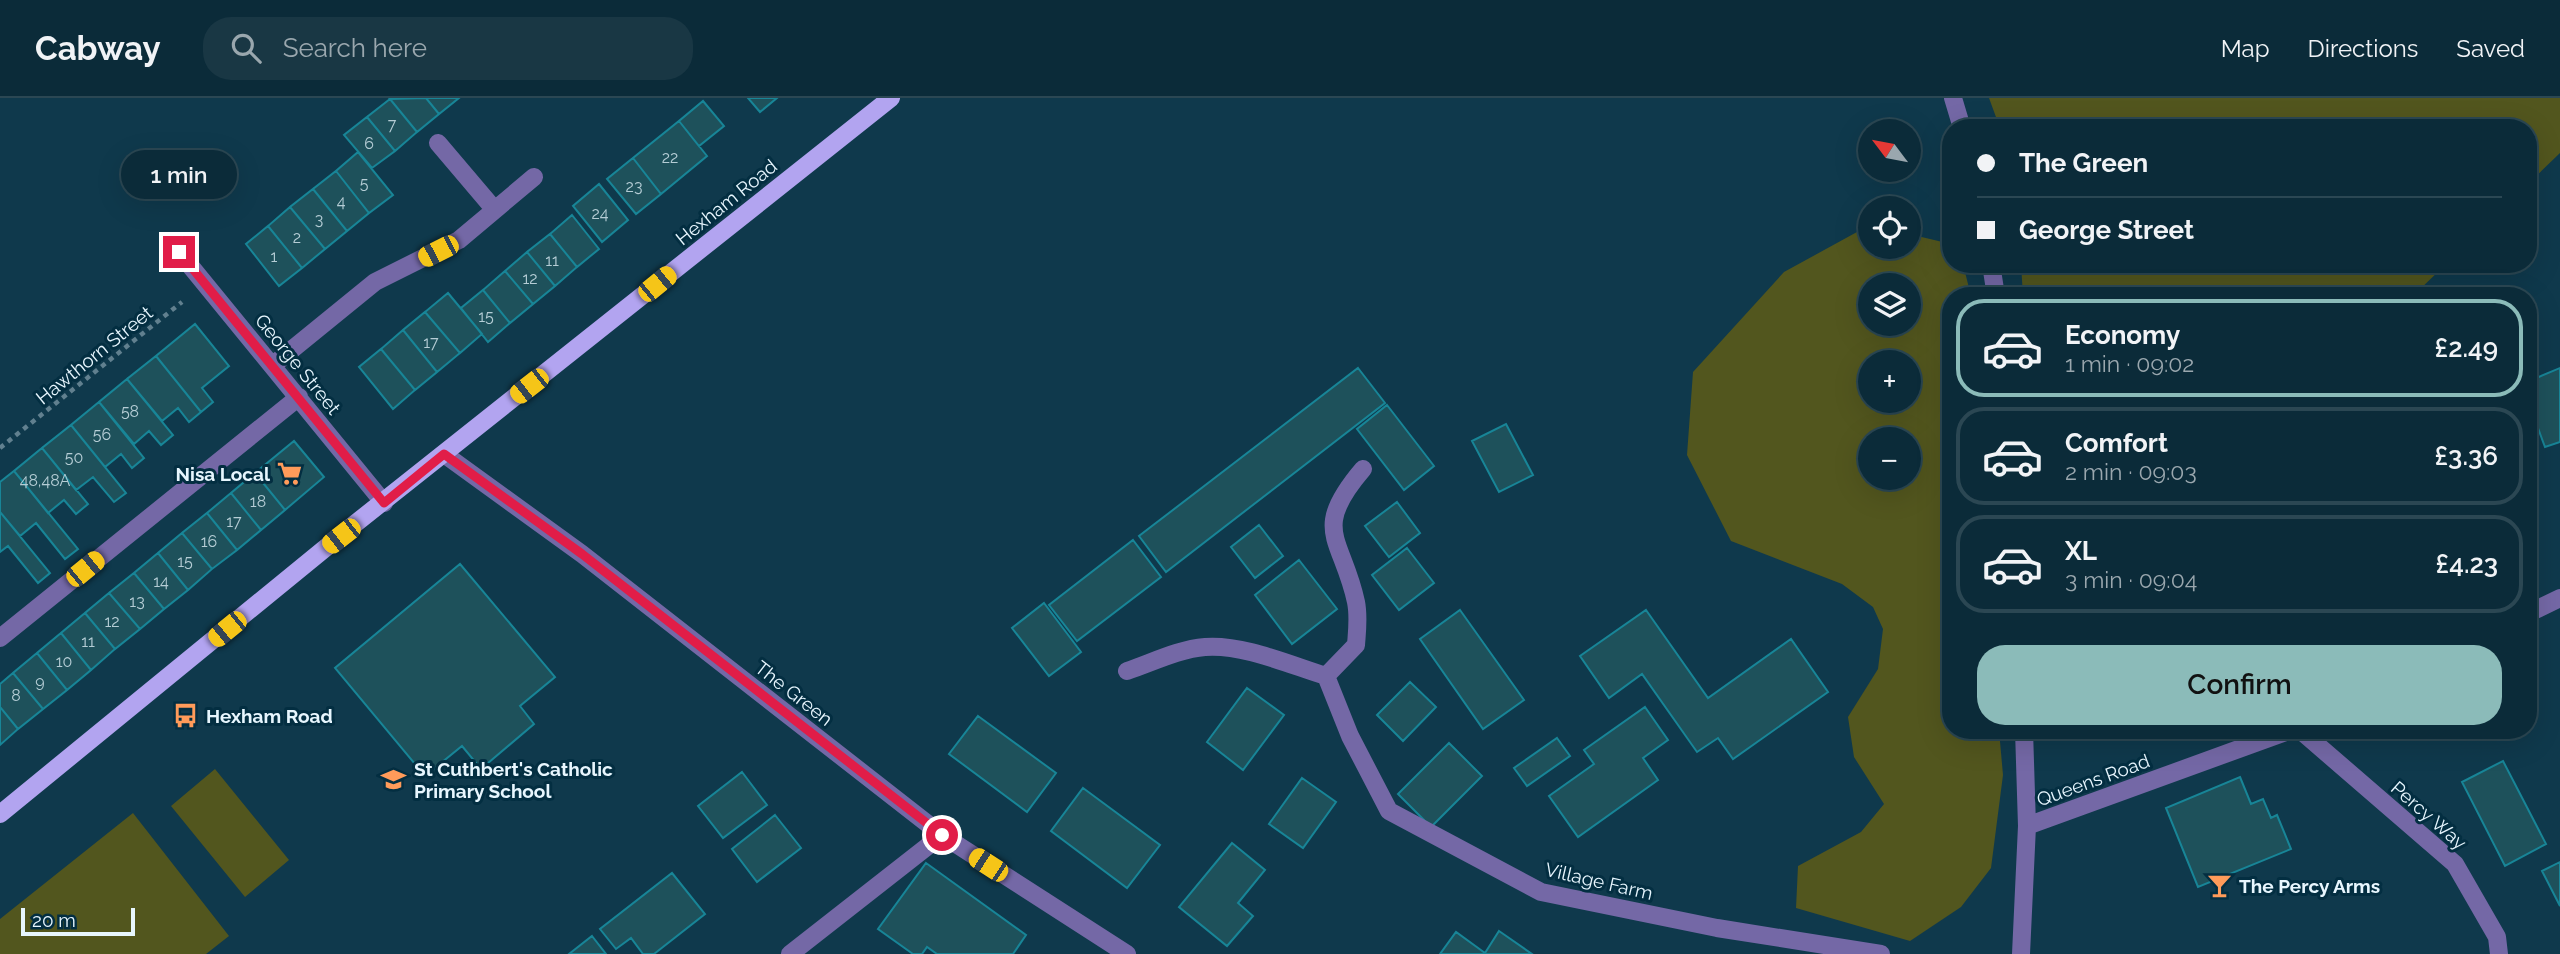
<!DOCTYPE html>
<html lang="en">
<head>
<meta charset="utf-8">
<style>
	:root { --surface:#0b2b39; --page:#193744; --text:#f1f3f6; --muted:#9aa7ae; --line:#2b4753; --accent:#8bbbb9 }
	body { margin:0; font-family:Raleway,sans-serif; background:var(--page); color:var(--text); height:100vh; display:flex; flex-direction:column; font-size:26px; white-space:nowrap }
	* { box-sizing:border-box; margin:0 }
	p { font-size:23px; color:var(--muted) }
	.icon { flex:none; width:38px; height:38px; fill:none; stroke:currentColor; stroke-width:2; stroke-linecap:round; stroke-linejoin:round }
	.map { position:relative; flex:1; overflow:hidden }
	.side { position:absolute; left:1942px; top:189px; width:595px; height:452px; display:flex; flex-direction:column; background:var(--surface); border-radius:28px; box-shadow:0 7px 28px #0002,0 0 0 2px var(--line) }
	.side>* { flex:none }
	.guide { position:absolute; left:1942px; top:21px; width:595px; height:154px; border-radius:28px; box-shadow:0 7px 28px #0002,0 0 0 2px var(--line); display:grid; align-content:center; height:154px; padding:0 35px; background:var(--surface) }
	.needle { width:46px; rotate:302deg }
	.fabs { position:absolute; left:1858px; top:21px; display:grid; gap:14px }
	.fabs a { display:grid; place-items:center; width:63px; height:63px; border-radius:50%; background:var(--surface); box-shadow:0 7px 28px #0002,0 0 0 2px var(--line); font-size:35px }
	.scale { position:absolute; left:21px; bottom:18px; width:114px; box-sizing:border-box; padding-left:7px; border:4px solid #e7f6fe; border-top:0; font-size:19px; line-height:24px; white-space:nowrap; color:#e7f6fe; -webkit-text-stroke:5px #032e41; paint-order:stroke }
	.end { position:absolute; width:32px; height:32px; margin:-16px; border:9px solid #e11d48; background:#fff; box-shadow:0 0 0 4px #fff }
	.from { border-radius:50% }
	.bubble { position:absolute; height:49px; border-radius:24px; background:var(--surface); box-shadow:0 7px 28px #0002,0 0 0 2px var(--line); font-size:23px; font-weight:600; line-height:49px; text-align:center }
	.car { position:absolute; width:21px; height:42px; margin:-21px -10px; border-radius:9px; box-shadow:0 0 5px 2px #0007; background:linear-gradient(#f5c518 24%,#345 0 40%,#f5c518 0 76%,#345 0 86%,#f5c518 0) }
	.guide b { display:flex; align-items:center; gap:24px; height:66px; font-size:26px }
	.guide b+b { border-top:2px solid var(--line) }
	.guide i { width:18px; height:18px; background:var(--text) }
	ul { padding:12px 0 0; list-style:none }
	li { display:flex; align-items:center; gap:21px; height:98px; margin:0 14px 10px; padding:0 21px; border:4px solid var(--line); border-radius:28px }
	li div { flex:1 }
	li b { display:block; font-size:26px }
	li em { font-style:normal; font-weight:600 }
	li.current { border-color:var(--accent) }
	li>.icon { width:63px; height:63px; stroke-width:1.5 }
	.cta { display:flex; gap:14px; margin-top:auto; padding:14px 35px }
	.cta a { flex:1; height:80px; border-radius:28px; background:var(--accent); color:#111; font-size:28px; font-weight:600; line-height:80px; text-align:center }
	header { display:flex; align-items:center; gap:42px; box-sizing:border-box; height:98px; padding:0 35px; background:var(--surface); border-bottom:2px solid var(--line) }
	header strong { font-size:33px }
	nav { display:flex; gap:38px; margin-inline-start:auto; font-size:24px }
	.search { width:490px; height:63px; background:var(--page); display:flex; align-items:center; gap:18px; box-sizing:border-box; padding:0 24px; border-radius:28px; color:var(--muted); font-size:26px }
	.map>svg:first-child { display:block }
	.green { fill:#52561e; fill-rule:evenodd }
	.building { fill:#1e515b; stroke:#188597; stroke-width:2 }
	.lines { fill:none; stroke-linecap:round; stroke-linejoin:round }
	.path { stroke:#61808f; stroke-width:4.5; stroke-dasharray:5 5; stroke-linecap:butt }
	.minor { stroke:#7468a6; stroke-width:18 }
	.major { stroke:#b2a4f0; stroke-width:18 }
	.route { stroke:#e11d48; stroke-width:9 }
	.labels { text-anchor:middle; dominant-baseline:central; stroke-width:6; stroke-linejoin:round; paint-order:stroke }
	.number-label { font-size:16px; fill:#b5cdd5 }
	.street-label { font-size:19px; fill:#e7f6fe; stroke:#032e41 }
	.poi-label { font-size:19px; font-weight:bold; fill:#e7f6fe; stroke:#032e41; text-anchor:start }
</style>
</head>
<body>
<header>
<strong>Cabway</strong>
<div class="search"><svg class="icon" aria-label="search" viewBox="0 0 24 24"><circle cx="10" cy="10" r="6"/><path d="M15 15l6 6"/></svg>Search here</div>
<nav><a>Map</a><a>Directions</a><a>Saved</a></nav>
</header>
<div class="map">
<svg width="2560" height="856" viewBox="0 0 2560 856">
	<rect width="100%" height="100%" fill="#0f394c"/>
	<path class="green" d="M1989,0h571v55l-31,30v-55h-529z
		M1857,134h14v15h38v-13l42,10v20h12l8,32h-20v434h48l4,45 -12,93 -30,39 -51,34 -114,-33 2,-42 63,-34 23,-28 -30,-47 -6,-40 30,-48 5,-40 -10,-22 -31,-23 -111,-43 -44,-86 6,-83 91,-100zM1871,187h38v39h-38zM1871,264h38v39h-38zM1871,341h38v39h-38z
		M2021,166h425l-33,32h-390z
		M215,671l74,91 -44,37 -74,-91z
		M133,715l96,123 -23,18h-206v-35z"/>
	<path class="building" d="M426,0h33l-20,16z
		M426,0l13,16 -22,18 -27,-33z
		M748,0h29l-17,14z
		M390,1l27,33 -22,19 -28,-34z
		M703,3l21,25 -25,20 -20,-25z
		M367,19l28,34 -23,17 -28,-33z
		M679,23l28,35 -46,38 -28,-36z
		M358,54l35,43 -24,18 -33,-42z
		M633,60l28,36 -25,20 -29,-35z
		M336,73l33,42 -22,18 -34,-42z
		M599,86l29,36 -26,22 -29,-36z
		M313,91l34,42 -22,18 -35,-42z
		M290,109l35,42 -23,19 -34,-42z
		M572,117l27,34 -22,18 -27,-33z
		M268,128l34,42 -23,18 -33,-42z
		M550,136l27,33 -22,19 -28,-34z
		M527,154l28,34 -22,18 -28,-33z
		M505,173l28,33 -23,19 -27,-33z
		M483,192l27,33 -22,19 -27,-34z
		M448,195l34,41 -22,19 -35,-41z
		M425,214l35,41 -23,19 -34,-42z
		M195,226l34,42 -27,22 11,14 -12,10 -45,-56z
		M403,232l34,42 -22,18 -34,-41z
		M381,251l34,41 -22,19 -34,-42z
		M156,258l45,56 -12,10 -11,-14 -16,13 -35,-42z
		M1358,270l27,35 -219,169 -27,-36z
		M2560,270v74l-15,5 -16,-43v-23z
		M127,281l46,56 -12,10 -12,-14 -15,13 -35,-42z
		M99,304l45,56 -12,10 -11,-14 -16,13 -34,-42z
		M1387,307l47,61 -30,24 -47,-61z
		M1506,326l27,51 -34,17 -27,-51z
		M71,327l55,68 -12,9 -21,-25 -17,13 -34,-42z
		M294,343l30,36 -39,33 -30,-37z
		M42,350l46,56 -12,10 -12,-14 -16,13 -34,-42z
		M14,373l64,78 -13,10 -29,-36 -16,13 -20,-24v-30z
		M255,375l30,37 -24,20 -30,-37z
		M231,395l30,37 -24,20 -30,-37z
		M1397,404l23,31 -31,24 -24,-31z
		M0,414l50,61 -12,10 -30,-37 -8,6z
		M207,415l30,37 -25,19 -30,-36z
		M1259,427l24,31 -28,22 -24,-31z
		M182,435l30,36 -24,21 -30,-37z
		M1133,442l28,37 -84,64 -28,-36z
		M1407,450l27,35 -35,27 -27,-35z
		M158,455l30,37 -24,19 -30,-36z
		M1299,462l38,49 -45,35 -37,-49z
		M460,466l95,113 -35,29 14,18 -53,45 -19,-23 -37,30 -90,-108z
		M134,475l30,36 -24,20 -31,-36z
		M109,495l31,36 -25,20 -30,-36z
		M1044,505l37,49 -32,24 -37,-48z
		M1460,512l64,90 -41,29 -63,-90z
		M1646,512l62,88 83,-59 37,53 -95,67 -15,-21 -21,14 -55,-78 -33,24 -29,-42z
		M85,515l30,36 -24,21 -30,-37z
		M61,535l30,37 -24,20 -30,-37z
		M37,555l30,37 -24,19 -30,-36z
		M13,575l30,36 -25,20 -18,-22v-23z
		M1410,584l26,25 -33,34 -26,-26z
		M1247,590l37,27 -41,55 -36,-28z
		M0,609l18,22 -18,16z
		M1645,609l23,33 -25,18 15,22 -80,57 -29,-41 45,-32 -10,-14z
		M978,618l78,57 -29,39 -78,-58z
		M1557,640l13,18 -43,30 -13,-18z
		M1449,645l33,33 -51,51 -33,-33z
		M2503,663l43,83 -41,22 -43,-84z
		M742,674l25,33 -44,33 -25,-32z
		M2240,679l11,27 12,-5 8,19 6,-3 14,34 -93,38 -32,-79z
		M1302,680l34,24 -33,46 -34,-24z
		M1083,690l77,57 -33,43 -76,-57z
		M775,717l26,33 -44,34 -25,-33z
		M1232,745l33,27 -27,33 15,13 -26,30 -48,-39z
		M2560,764v44l-18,-35z
		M926,765l100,72 -13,19h-76l-10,-7 -5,7h-9l-35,-25z
		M672,775l33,41 -51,40h-11l-12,-16 -15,11 -16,-20z
		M1499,833l33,23h-92l16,-22 29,21z
		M592,838l14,18h-37z"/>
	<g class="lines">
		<path class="path" d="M0,350l182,-146"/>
		<path class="minor" d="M1953,0l9,30
			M438,45l56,66
			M179,154l205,251
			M1991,166l5,32
			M273,267l102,-83 84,-42 75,-63
			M444,356l138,100 360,281 185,119
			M2529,515l31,-15
			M0,540l299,-241
			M1127,573c24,-8 52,-22 78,-24 38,-3 85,18 121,29l30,-31c1,-14 3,-28 0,-43 -14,-65 -46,-71 7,-133
			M1326,578l24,60 39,75 152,81 176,36 164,26
			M2300,632l155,134 42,73 2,17
			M2027,728l264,-96
			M790,856l152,-119
			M2021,856l6,-128 -3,-96"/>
		<path class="major" d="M0,716l356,-291 535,-425"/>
	</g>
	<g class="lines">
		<path class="route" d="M179,154l205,251 60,-49 138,100 360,281"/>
	</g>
	<defs>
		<symbol id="supermarket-bare" viewBox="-9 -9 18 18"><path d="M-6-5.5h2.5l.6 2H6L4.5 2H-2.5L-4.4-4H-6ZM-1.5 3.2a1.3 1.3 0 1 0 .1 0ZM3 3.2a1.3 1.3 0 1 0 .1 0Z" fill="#ff9b5a" stroke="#032e41" stroke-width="2.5" paint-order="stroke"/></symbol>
		<symbol id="bus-bare" viewBox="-9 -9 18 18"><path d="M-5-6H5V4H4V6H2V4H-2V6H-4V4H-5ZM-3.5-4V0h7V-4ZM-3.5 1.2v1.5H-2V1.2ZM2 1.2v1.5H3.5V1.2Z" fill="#ff9b5a" stroke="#032e41" stroke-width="2.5" paint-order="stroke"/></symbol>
		<symbol id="school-bare" viewBox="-9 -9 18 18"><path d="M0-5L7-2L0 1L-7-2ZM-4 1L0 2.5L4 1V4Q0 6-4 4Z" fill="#ff9b5a" stroke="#032e41" stroke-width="2.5" paint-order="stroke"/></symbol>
		<symbol id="bar-bare" viewBox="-9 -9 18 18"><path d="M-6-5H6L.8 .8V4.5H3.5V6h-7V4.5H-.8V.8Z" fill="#ff9b5a" stroke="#032e41" stroke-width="2.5" paint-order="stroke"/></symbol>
	</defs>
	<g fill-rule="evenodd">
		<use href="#supermarket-bare" x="272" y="358" width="35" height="35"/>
		<use href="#bus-bare" x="168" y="600" width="35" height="35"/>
		<use href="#school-bare" x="376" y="664" width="35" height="35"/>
		<use href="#bar-bare" x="2202" y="770" width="35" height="35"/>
	</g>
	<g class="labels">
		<g class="number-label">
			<text x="392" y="26">7</text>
			<text x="369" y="45">6</text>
			<text x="670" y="59">22</text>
			<text x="364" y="85">5</text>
			<text x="634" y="88">23</text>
			<text x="341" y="103">4</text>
			<text x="600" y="115">24</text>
			<text x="319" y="121">3</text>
			<text x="297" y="139">2</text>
			<text x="274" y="158">1</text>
			<text x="552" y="162">11</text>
			<text x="530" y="180">12</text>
			<text x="486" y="218">15</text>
			<text x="431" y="244">17</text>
			<text x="130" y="313">58</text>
			<text x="102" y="336">56</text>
			<text x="74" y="359">50</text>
			<text x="45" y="382">48,48A</text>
			<text x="258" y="403">18</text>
			<text x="234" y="423">17</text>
			<text x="209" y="443">16</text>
			<text x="185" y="463">15</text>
			<text x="161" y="483">14</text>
			<text x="137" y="503">13</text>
			<text x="112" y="523">12</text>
			<text x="88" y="543">11</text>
			<text x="64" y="563">10</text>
			<text x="40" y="583">9</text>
			<text x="16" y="597">8</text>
		</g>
		<g class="street-label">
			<text transform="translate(726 104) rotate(-39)">Hexham Road</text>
			<text transform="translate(94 257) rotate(-39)">Hawthorn Street</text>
			<text transform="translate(298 266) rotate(51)">George Street</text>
			<text transform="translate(794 595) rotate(38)">The Green</text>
			<text transform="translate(2093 682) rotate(-20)">Queens Road</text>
			<text transform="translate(2429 717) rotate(41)">Percy Way</text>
			<text transform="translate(1599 783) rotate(13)">Village Farm</text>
		</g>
		<g class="poi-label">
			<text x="270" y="376" text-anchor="end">Nisa Local</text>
			<text x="206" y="618">Hexham Road</text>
			<text x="414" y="671">St Cuthbert's Catholic<tspan x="414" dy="22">Primary School</tspan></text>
			<text x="2239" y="788">The Percy Arms</text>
		</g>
	</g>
</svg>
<div class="fabs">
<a><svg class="needle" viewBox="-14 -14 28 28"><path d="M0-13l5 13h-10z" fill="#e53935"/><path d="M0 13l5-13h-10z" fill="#9aa7ae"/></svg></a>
<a><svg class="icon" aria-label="locate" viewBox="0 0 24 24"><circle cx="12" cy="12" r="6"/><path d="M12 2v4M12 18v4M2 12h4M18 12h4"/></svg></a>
<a><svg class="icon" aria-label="layers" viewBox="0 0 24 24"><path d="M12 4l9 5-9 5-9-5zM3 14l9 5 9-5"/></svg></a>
<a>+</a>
<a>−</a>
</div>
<div class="scale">20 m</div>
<i class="end from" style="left:942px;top:737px"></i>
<i class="end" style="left:179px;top:154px"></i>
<div class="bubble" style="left:121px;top:52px;width:116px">1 min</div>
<i class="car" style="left:438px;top:153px;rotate:243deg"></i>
<i class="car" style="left:657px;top:186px;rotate:51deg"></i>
<i class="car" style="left:529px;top:288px;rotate:232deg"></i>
<i class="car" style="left:341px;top:438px;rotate:232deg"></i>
<i class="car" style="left:85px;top:471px;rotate:51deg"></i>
<i class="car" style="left:227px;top:531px;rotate:231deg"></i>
<i class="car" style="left:988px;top:767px;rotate:303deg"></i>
<div class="guide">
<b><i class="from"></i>The Green</b>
<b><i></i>George Street</b>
</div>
<section class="side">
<ul>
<li class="current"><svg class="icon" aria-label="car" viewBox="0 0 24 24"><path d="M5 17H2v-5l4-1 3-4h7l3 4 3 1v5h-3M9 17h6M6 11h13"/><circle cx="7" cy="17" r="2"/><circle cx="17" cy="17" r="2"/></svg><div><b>Economy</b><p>1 min · 09:02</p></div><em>£2.49</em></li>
<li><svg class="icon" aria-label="car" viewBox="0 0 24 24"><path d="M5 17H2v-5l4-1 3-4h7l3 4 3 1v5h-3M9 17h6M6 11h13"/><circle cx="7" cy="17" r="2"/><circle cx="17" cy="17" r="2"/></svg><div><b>Comfort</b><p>2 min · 09:03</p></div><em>£3.36</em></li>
<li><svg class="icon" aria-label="car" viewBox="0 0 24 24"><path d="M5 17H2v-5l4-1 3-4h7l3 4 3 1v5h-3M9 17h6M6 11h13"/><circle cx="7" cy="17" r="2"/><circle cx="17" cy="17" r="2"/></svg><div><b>XL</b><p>3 min · 09:04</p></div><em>£4.23</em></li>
</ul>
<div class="cta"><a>Confirm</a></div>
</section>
</div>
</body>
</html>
